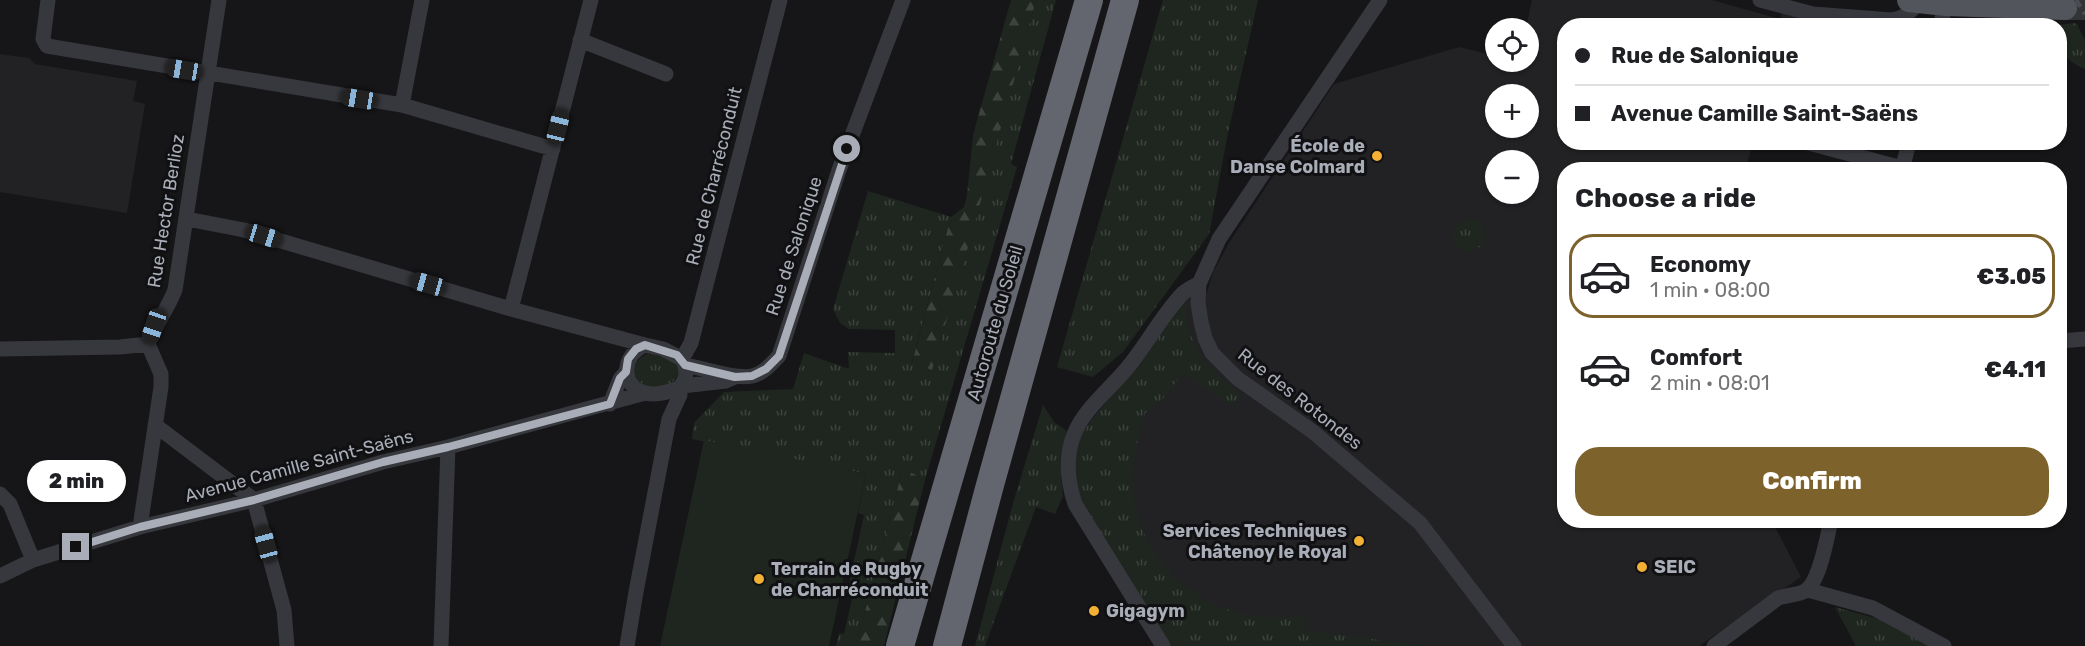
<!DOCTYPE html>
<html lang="en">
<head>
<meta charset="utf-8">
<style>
	:root { --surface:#fff; --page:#f6f6f6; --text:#202124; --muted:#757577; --line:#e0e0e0; --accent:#7e622b }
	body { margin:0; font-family:Rubik,sans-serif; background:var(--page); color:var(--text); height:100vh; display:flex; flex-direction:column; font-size:22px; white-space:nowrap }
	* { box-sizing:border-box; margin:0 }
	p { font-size:20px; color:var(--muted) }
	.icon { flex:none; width:33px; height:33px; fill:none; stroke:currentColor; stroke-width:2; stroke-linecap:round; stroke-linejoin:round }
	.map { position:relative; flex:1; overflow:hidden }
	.sheet { position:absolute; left:1557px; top:162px; width:510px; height:366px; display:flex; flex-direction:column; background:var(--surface); border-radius:24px; box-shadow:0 2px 4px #0004 }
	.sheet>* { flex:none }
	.banner { position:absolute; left:1557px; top:18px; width:510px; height:132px; border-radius:24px; box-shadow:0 2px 4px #0004; display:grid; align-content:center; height:132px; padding:0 18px; background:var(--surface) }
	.buttons { position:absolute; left:1485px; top:18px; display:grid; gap:12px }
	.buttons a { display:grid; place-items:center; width:54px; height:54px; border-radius:50%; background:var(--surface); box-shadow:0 2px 4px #0004; font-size:30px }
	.end { position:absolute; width:27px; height:27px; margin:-14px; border:8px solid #a8adb8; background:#111; box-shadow:0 0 0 3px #111 }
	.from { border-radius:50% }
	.bubble { position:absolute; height:42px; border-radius:21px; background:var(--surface); box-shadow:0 2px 4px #0004; font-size:20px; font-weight:800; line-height:42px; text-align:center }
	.car { position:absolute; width:18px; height:36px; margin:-18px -9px; border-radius:8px; box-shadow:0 0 4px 2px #0007; background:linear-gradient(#222 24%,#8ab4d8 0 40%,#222 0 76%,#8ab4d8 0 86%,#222 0) }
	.banner b { display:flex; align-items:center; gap:21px; height:57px; font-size:22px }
	.banner b+b { border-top:2px solid var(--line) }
	.banner i { width:15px; height:15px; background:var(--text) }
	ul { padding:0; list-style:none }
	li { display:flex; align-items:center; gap:18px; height:84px; margin:0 12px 9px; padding:0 6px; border:3px solid transparent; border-radius:24px }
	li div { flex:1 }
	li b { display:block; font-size:22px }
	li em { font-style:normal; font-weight:800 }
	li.active { border-color:var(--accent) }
	li>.icon { width:54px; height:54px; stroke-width:1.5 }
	h2 { padding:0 18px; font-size:27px; line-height:72px }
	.cta { display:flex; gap:12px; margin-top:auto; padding:12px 18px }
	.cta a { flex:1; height:69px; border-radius:24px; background:var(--accent); color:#fff; font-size:24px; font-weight:800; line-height:69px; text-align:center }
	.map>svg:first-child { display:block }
	.built { fill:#222225; fill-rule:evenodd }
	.grass { fill:url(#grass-tufts) }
	.forest { fill:url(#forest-firs) }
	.garden { fill:#1e261f }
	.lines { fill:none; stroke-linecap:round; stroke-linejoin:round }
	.primary-tunnel { stroke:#333438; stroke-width:24; stroke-dasharray:24 12; stroke-linecap:butt }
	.minor { stroke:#37383d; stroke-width:15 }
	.primary { stroke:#53555c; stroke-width:24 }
	.motorway { stroke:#63666e; stroke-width:28 }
	.rail { stroke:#4a4c52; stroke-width:4.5; stroke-dasharray:8 6; stroke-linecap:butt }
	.route { stroke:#a8adb8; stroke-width:8 }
	.poi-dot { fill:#f2b134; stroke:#111113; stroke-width:2 }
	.labels { text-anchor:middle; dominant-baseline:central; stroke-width:6; stroke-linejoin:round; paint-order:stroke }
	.poi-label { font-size:18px; font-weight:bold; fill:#a8adb8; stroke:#111113; text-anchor:start }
	.street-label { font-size:18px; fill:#a8adb8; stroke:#111113 }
</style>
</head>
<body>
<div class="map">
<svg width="2085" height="646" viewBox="0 0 2085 646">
	<defs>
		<pattern id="grass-tufts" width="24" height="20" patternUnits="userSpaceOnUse" patternTransform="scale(1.5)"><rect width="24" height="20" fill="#1e261f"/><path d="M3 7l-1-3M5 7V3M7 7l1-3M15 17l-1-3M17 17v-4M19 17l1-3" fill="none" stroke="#3c433d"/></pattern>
		<pattern id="forest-firs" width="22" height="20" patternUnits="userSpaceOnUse" patternTransform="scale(1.5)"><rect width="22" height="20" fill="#1e261f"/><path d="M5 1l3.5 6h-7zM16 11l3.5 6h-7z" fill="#3c433d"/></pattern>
	</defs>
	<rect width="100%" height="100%" fill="#161618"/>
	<path class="built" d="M1532,0h180l68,19 4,-11 53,15 -1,3h-272v116l189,1 -7,24 6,2 -188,1v350l208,1 29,56 -102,69h-529l-42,-71 -19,-27 -19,-127 52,-61 42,-61 23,-7 6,-20 16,-29 105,-159 125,-37 36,9 1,6h32v-34h-2zM1496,94h32v34h-32zM1496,160h32v34h-32z
		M0,54l29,4 6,6 102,17 -4,20 12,3 -18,109 -127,-21z"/>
	<path class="grass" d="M1036,0h20l-45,164 6,3 -92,313 -22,-12 -47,178h-20l3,-13 5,1 11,-49 -6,-1 15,-69 -6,-2 8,-39 -174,-35 2,-16 30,-31 69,-3 11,-36 45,16 -1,-17 47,1v-23l-46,-1 -9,-6 -7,-14 35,-118 83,26 -39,145 20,8z
		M1163,0h95l-30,133 -19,101 -86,118 -30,25 -36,-10z
		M2076,23l9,17v29c-23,-10 -25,-18 -25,-43l-2,-1z
		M1453 235a16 16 0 1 1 32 0a16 16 0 1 1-32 0Z
		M1184,299c3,8 1,16 3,24 8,33 27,51 53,71l-7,12 -50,-33 -24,30 -14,10c-7,26 -14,49 -12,76 6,85 91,142 171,126l1,15 119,16h-254l-42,-71 -50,-78 -5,-29 7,-33 62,-75z
		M648,353l29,8 3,7c-5,25 -34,27 -47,6 2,-11 6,-16 15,-21z
		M1043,405l11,17 13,9 -6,46 2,19 -8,18 -19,-7 -51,139h-10l38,-143z
		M1835,607l51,14 46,25h-76z"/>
	<path class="forest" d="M1011,0h25l-66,240 -38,130 -20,-7 39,-146 13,-10 3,-12 6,-60z
		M903,468l22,12 -41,166h-28z"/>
	<path class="garden" d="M704,440l162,34 -37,172h-169z"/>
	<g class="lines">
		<path class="primary-tunnel" d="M2065,8h20"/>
		<path class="minor" d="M48,0l-5,39 4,7 355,59 151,44
			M1380,0l-161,239 -20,45 -1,19 3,19 4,16 7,15 25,25 75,53 108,92 94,123
			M1760,0l53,14 79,6c13,-2 19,-9 28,-18
			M1940,26l6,-22
			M580,40l86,34
			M402,105l20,-105
			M1805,142l97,26
			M1902,170l7,-28
			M187,219l57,11 267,79 134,36
			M511,309l80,-309
			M2060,341l25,-2
			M645,345l18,4 19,10c6,11 5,20 -3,29 -10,4 -22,8 -33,5 -26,-6 -25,-38 -1,-48z
			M0,349l120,-2 28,-3
			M682,359l9,-16 89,-343
			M685,365c18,3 51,15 67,11 11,-2 19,-12 27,-20l60,-186 64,-170
			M682,386l44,-5 9,-4
			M610,404l10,-25 6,-7
			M155,425l99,75 30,110 3,36
			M0,494l10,10 23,56
			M140,527l21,-140v-13l-13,-30c7,-19 19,-34 27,-54l44,-290
			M0,576l33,-16 107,-33 114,-27 129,-38 65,-15 197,-54
			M1808,590l65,18 71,38
			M441,646l7,-199
			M627,646l9,-54 33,-173 11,-24 -1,-7
			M1163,646l-88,-142c-8,-24 -10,-49 0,-72 11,-25 36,-44 53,-65 19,-23 34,-52 55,-74 5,-4 10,-7 16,-9
			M1714,646l64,-48c8,-3 21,-3 27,-7 15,-9 22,-54 26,-71"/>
		<path class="primary" d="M1909,0l37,4 119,4"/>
		<path class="motorway" d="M900,646l189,-646
			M947,646l43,-161 135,-485"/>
		<path class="rail" d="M2076,0l9,14"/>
	</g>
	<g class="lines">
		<path class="route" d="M76,547l64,-20 114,-27 129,-38 65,-15 162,-43 10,-26 6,-6 2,-13 8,-10 9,-4 32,10 8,10 50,12 17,-1 14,-7 13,-13 68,-207"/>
	</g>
	<g class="poi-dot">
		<circle cx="1377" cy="156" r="6"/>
		<circle cx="1359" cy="541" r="6"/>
		<circle cx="1642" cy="567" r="6"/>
		<circle cx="759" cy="579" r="6"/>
		<circle cx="1094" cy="611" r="6"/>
	</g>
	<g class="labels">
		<g class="poi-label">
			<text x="1365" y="146" text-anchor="end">École de<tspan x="1365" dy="21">Danse Colmard</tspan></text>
			<text x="1347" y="531" text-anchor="end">Services Techniques<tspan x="1347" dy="21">Châtenoy le Royal</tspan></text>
			<text x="1654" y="567">SEIC</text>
			<text x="771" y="569">Terrain de Rugby<tspan x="771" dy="21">de Charréconduit</tspan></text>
			<text x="1106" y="611">Gigagym</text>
		</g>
		<g class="street-label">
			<text transform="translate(714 176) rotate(-76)">Rue de Charréconduit</text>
			<text transform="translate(166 211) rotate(-81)">Rue Hector Berlioz</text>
			<text transform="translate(794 246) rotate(-72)">Rue de Salonique</text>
			<text transform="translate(995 323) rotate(-74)">Autoroute du Soleil</text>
			<text transform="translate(1300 399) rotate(38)">Rue des Rotondes</text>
			<text transform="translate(299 466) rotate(-15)">Avenue Camille Saint-Saëns</text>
		</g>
	</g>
</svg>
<div class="buttons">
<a><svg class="icon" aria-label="locate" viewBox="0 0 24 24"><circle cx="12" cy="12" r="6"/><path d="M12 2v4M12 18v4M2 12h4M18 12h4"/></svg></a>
<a>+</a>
<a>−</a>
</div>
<i class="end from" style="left:847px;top:149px"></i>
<i class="end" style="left:76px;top:547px"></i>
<div class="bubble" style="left:27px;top:460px;width:99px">2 min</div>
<i class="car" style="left:184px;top:70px;rotate:280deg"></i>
<i class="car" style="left:359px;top:99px;rotate:279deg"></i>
<i class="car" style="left:558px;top:127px;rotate:14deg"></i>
<i class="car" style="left:264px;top:236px;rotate:107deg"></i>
<i class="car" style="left:428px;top:284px;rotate:286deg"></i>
<i class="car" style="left:154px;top:326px;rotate:199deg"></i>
<i class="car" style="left:266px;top:544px;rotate:345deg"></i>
<div class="banner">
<b><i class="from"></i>Rue de Salonique</b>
<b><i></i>Avenue Camille Saint-Saëns</b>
</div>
<section class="sheet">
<h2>Choose a ride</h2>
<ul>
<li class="active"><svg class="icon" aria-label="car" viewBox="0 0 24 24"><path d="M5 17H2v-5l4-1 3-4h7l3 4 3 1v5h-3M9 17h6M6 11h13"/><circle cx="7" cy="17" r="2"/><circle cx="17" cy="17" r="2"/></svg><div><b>Economy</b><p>1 min · 08:00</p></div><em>€3.05</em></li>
<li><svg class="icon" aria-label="car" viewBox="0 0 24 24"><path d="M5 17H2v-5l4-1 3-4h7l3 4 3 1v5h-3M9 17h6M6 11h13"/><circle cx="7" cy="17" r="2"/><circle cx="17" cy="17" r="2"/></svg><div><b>Comfort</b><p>2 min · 08:01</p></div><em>€4.11</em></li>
</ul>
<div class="cta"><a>Confirm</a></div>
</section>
</div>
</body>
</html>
